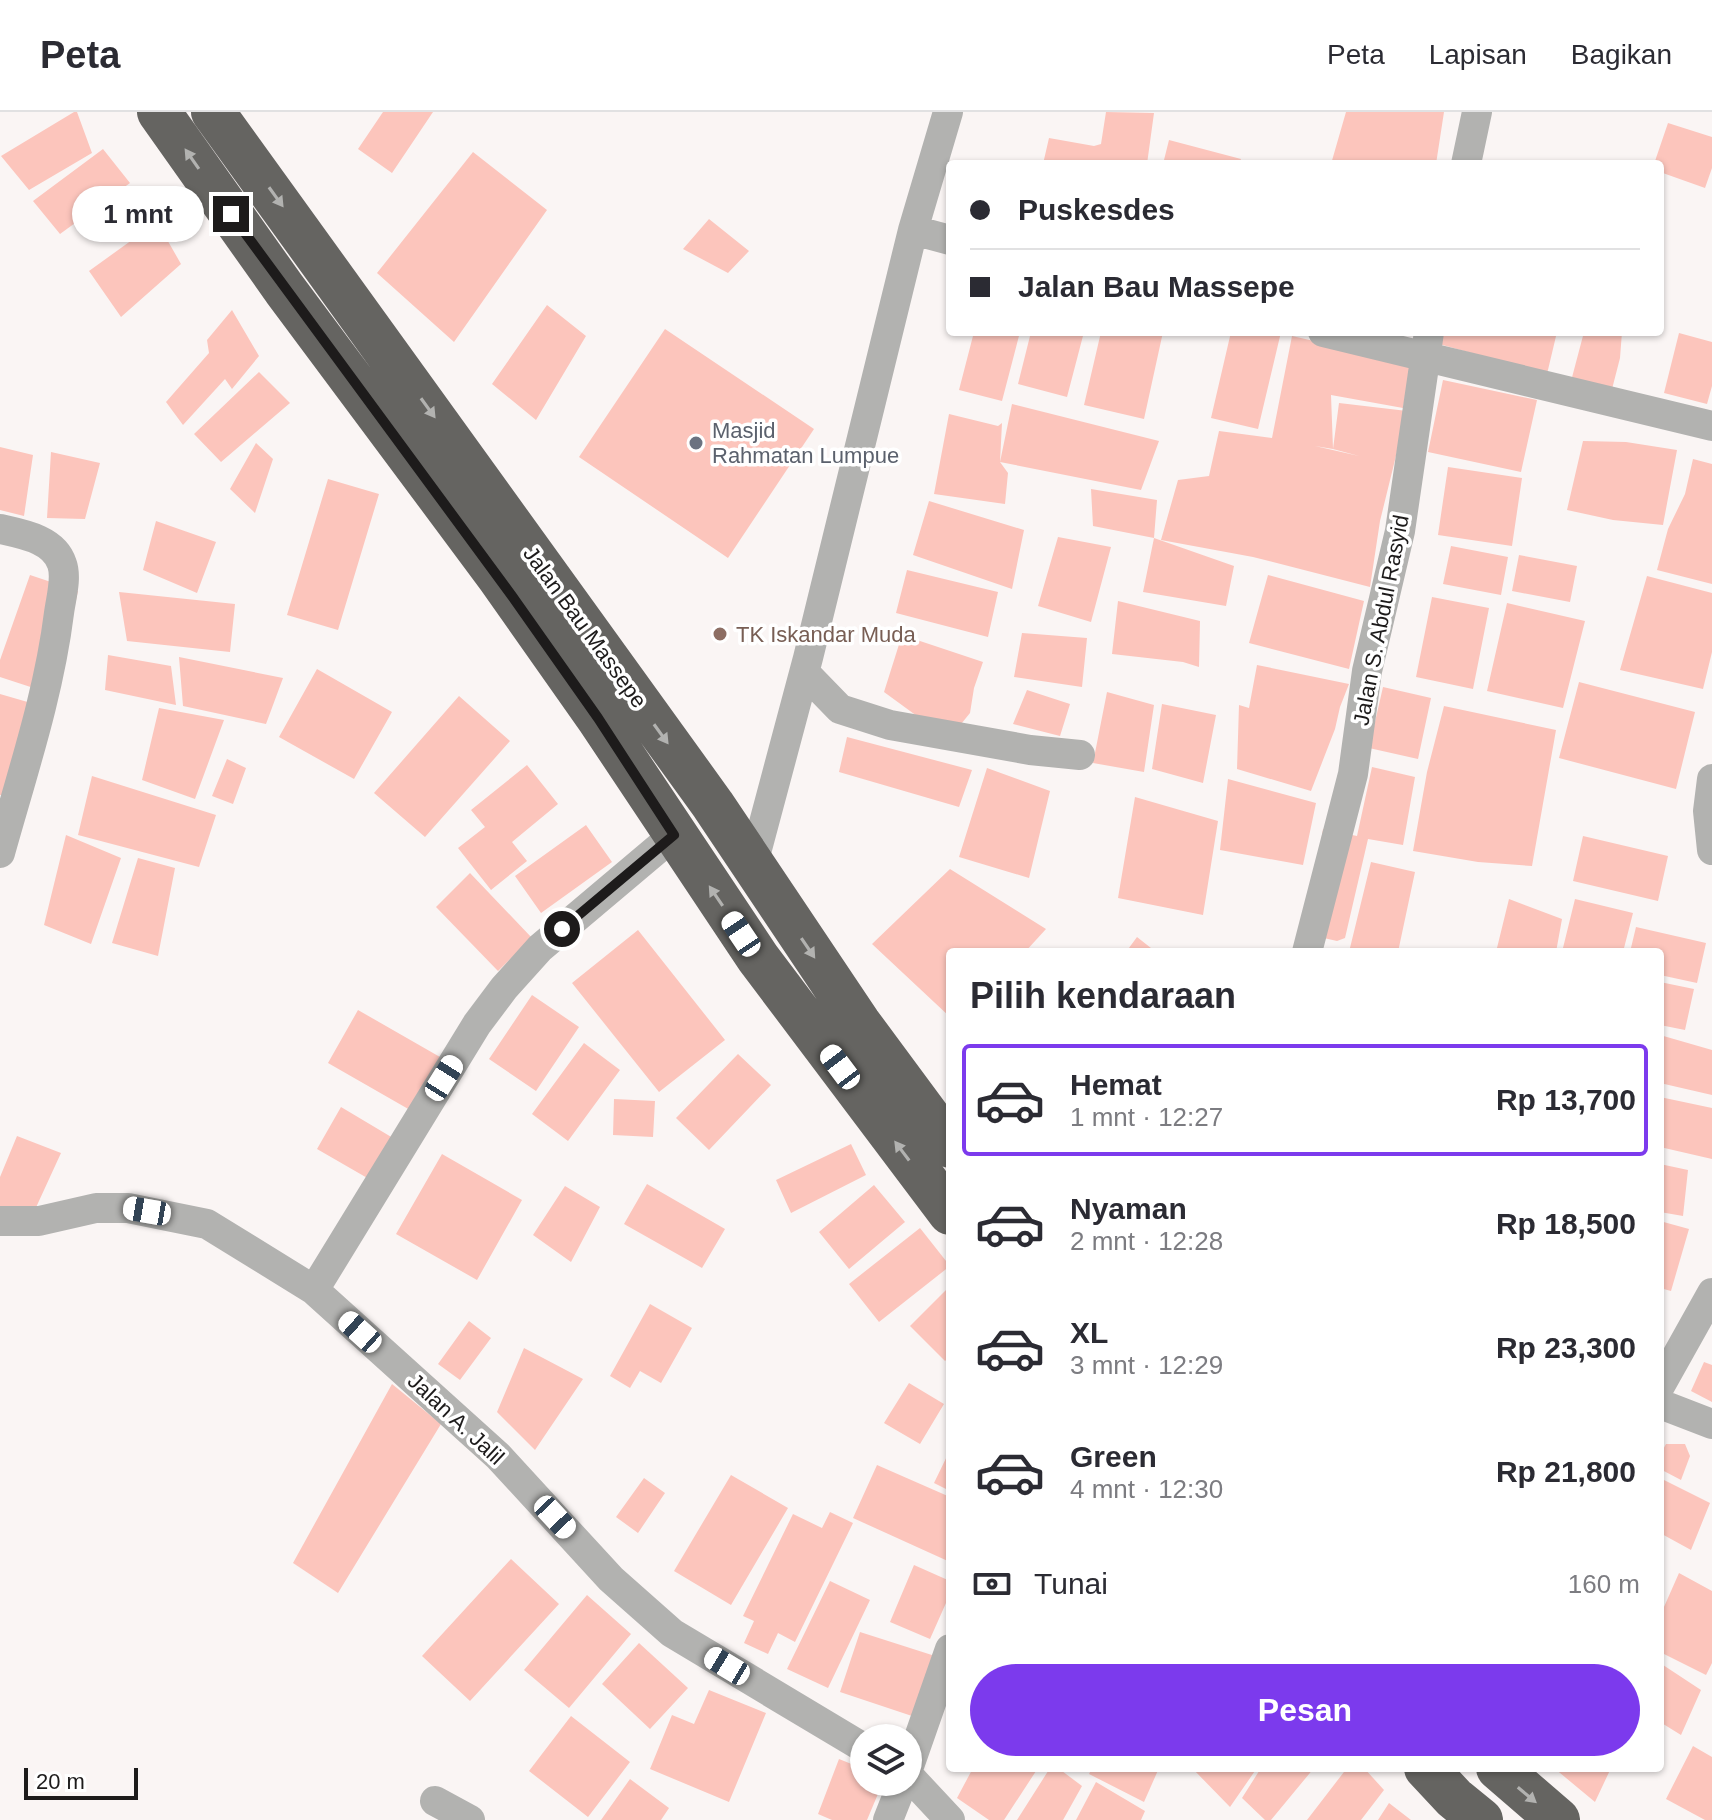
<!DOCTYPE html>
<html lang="id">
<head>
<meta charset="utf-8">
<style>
	:root { --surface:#fff; --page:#f2f2f3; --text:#2b2b33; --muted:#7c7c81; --line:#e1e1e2; --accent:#7c3aed }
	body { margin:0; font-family:Helvetica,sans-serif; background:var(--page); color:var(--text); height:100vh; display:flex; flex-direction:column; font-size:30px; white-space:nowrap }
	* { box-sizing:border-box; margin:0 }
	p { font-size:26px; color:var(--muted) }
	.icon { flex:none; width:44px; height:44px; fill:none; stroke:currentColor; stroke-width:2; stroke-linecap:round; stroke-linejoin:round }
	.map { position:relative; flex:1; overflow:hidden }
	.sheet { position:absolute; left:946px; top:836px; width:718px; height:824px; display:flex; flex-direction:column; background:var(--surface); border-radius:8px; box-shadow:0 2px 6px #0004 }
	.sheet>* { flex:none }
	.hud { position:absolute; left:946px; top:48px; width:718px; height:176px; border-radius:8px; box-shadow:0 2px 6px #0004; display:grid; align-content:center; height:176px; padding:0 24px; background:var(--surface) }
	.fabs { position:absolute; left:850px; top:1612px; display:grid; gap:16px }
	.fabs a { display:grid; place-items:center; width:72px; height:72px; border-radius:50%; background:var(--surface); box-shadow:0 2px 6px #0004; font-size:40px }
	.scale { position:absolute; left:24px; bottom:20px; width:114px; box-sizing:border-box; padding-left:8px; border:4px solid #1d1b1b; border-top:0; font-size:22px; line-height:28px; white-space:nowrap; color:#1d1b1b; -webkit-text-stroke:6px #fff; paint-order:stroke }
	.end { position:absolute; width:36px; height:36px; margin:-18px; border:10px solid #1d1b1b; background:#fff; box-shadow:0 0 0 4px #fff }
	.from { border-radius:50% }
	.bubble { position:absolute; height:56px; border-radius:28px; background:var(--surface); box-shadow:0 2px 6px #0004; font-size:26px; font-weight:600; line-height:56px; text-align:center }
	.car { position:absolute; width:24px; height:48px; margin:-24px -12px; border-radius:10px; box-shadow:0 0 6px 2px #0007; background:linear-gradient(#fff 24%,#345 0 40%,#fff 0 76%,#345 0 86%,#fff 0) }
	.hud b { display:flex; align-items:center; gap:28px; height:76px; font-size:30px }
	.hud b+b { border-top:2px solid var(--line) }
	.hud i { width:20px; height:20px; background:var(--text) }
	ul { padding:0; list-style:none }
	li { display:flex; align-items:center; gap:24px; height:112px; margin:0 16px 12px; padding:0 8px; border:4px solid transparent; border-radius:8px }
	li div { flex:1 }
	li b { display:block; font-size:30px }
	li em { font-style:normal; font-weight:600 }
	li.on { border-color:var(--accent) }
	li>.icon { width:72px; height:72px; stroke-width:1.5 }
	h2 { padding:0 24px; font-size:36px; line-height:96px }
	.pay { display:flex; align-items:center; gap:20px; height:88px; padding:0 24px; font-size:30px }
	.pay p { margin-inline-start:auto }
	.primary-button { display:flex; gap:16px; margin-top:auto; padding:16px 24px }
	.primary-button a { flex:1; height:92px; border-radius:48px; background:var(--accent); color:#fff; font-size:32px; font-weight:600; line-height:92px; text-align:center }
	header { display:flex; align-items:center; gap:48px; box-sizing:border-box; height:112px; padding:0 40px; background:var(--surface); border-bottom:2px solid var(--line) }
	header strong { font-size:38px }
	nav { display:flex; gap:44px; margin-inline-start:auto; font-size:28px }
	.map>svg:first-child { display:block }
	.building { fill:#fcc5bc }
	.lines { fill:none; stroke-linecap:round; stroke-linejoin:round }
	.street { stroke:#b2b2b0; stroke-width:30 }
	.highway { stroke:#656461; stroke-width:44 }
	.oneway { fill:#b2b2b0 }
	.route { stroke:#1d1b1b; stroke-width:10 }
	.worship-dot { fill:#6b7280; stroke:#fff; stroke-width:3 }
	.education-dot { fill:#8d6e63; stroke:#fff; stroke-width:3 }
	.labels { text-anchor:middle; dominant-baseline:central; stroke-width:7; stroke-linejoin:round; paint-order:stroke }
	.worship-label { font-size:22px; fill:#5b616d; stroke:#fff; text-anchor:start }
	.street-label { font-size:22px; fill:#1d1b1b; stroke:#fff }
	.education-label { font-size:22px; fill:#785e54; stroke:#fff; text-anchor:start }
</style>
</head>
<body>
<header>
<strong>Peta</strong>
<nav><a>Peta</a><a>Lapisan</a><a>Bagikan</a></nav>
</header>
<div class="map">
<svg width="1712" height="1708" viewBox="0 0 1712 1708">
	<rect width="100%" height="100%" fill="#faf5f4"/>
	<path class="building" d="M74,0h3l15,41 -63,37 -28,-34z
		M383,0h50l-41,61 -34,-24z
		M1106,0l48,1 -7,51h-104l6,-26 45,8 7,-2z
		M1346,0h98l-8,52h-105z
		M1668,11l44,14v31l-7,20 -45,-16v-8h-6z
		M1169,28l72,19 -2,5h-76z
		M103,37l27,34 -70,51 -27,-33z
		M473,40l74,58 -93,132 -77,-69z
		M709,107l40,32 -21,22 -45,-24z
		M157,110l24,42 -60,53 -32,-46z
		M547,193l39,31 -50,84 -44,-36z
		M232,198l27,46 -27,33 -7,-10 -42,46 -17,-23 43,-49 -2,-13z
		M665,217l149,100 -86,129 -149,-101z
		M974,220h46l-18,69 -43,-11z
		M1031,220h53l-17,65 -49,-13z
		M1101,220h62l-19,87 -60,-14z
		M1231,220h50l-23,97 -47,-11z
		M1442,220h115l-10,42 -108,-30z
		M1584,220h38l-2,26 -9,35 -41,-8z
		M1679,221l33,9v44l-5,18 -43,-11z
		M1292,224l119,27 -8,45 -72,-13 2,54 -18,-3 44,10 -26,-7 6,-46 68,8 -27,110 -10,66 -117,-30 -92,-17 17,-60 31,-4 10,-45 53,7z
		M259,260l31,31 -69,59 -27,-28z
		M1443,268l94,20 -16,72 -93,-20z
		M1012,292l147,37 -18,49 -141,-28z
		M949,302l49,12 4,-3 -2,39 8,11 -3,31 -71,-10z
		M1583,329l43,1 51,8 -14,75 -50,-5 -46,-10z
		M256,331l17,16 -18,54 -25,-24z
		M0,335l33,8 -9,61 -24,-6z
		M51,340l49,11 -15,56 -38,-1z
		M1693,347l19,5v120l-55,-14 11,-41 17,-35z
		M1448,355l74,11 -10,68 -74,-11z
		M328,367l51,15 -41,136 -51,-15z
		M1091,377l66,11 -3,38 80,28 -8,40 -83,-14 11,-54 -61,-12z
		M929,389l95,29 -12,59 -99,-34z
		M156,409l60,21 -19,51 -54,-23z
		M1058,425l53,10 -20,75 -53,-16z
		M1451,434l57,11 -7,38 -58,-11z
		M1519,443l58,11 -7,36 -58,-11z
		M907,458l91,22 -10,45 -92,-24z
		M30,463l48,16 -23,104 -55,-18v-17z
		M1268,463l96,26 -15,68 -100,-26z
		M1647,464l65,17v59l-9,37 -83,-19z
		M119,480l116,12 -5,48 -103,-11z
		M1432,485l57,11 -16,81 -57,-12z
		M1118,489l82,20 -1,46 -16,-5 -71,-8z
		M1507,491l78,18 -22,87 -76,-17z
		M1022,521l65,5 -5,49 -68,-10z
		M902,523l81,27 -9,26 -4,25 -13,16 -36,-10 -37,-27z
		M108,543l63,11 5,39 -71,-15z
		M179,545l104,21 -17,46 -83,-18z
		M1257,553l92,19 -9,23 -5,22 -24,62 -74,-22 2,-64 10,3z
		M317,557l75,43 -38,67 -75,-42z
		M1579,570l116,30 -19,77 -117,-31z
		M1383,575l48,11 -13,61 -49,-11z
		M1027,578l43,14 -10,32 -47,-12z
		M1107,580l47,13 -10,67 -51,-9z
		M0,582l31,9 -25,93 -6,-1z
		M459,584l51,45 -85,96 -51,-44z
		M1162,592l54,11 -13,68 -51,-14z
		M1444,594l112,24 -24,136 -54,-4 -65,-11 14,-79z
		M159,596l65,12 -29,79 -53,-19z
		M847,625l125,33 -13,37 -120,-35z
		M227,647l19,9 -13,36 -21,-8z
		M527,653l31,39 -46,38 15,19 -36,29 -33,-42 27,-21 -14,-17z
		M1372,655l43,10 -12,68 -35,-6 -23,99 -8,3 -31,-7 17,-105 34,7z
		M987,656l63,23 -21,87 -70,-21z
		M92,664l124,39 -17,52 -121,-32z
		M1228,667l88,24 -13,62 -83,-15z
		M1135,685l83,24 -15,94 -85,-17z
		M586,713l26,37 -71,51 -26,-37z
		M66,723l55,23 -30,86 -47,-19z
		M1583,724l85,20 -10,45 -85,-20z
		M138,746l37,10 -17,88 -46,-13z
		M1371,750l44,10 -17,80h-49z
		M950,757l96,60 -21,23h-75v65l-78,-73z
		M470,761l62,65 -34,33 -62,-64z
		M1509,787l53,20 -6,33h-60z
		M1575,787l58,14 -10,39h-61z
		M1636,815l70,16 -9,40 -37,-8v-23h-30z
		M638,818l87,110 -66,52 -87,-109z
		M1137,825l19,15h-30z
		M1660,870l34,7 -9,41 -25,-5z
		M532,883l47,32 -43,64 -47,-32z
		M358,898l82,47 -30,53 -82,-47z
		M1660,923l52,15v45l-52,-12z
		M584,931l36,27 -52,71 -36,-27z
		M738,942l33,31 -62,65 -33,-32z
		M1660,985l52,11v51l-52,-12z
		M614,987l41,2 -2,36 -40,-2z
		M341,995l52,31 -24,41 -52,-30z
		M17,1024l44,17 -28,61 -33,-7v-30z
		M851,1032l15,31 -75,38 -15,-33z
		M442,1042l80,46 -45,80 -81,-46z
		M1660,1052l28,6 -5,46 -23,-4z
		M647,1072l78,45 -23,39 -78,-44z
		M874,1073l31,37 -56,47 -30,-37z
		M565,1074l35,21 -29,55 -38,-27z
		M1660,1109l29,8 -18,62 -11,-3z
		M920,1116l30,38 -71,56 -30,-38z
		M950,1174v70l-5,5 -35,-35z
		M650,1192l42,24 -31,55 -21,-12 -10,17 -20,-12z
		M469,1209l22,17 -31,42 -22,-16z
		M524,1236l59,31 -48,71 -38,-38z
		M1704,1250l8,3v37l-21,-11z
		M909,1271l35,21 -24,40 -36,-21z
		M392,1272l49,40 -103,169 -45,-30z
		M1666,1332h19l5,12 -9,24 -21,-11v-14z
		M950,1338v41l-16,-8z
		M877,1353l73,32v65l-97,-44z
		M731,1363l57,33 -57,97 -57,-34z
		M644,1366l21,15 -27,40 -22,-16z
		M1660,1366l50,25 -19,47 -31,-17z
		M830,1400l23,11 -58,119 -17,-9 -10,21 -24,-11 10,-22 -11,-5 50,-102 29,14z
		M511,1447l48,45 -89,97 -48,-45z
		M914,1453l36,16v13l-20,45 -40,-17z
		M1679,1461l33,18v72l-6,12 -46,-23v-36z
		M830,1469l40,19 -42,88 -41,-19z
		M587,1483l44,39 -62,74 -45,-38z
		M860,1520l75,24 -20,61 -75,-25z
		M639,1531l49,45 -38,41 -48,-45z
		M1660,1551l41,27 -20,45 -21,-13z
		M709,1578l57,23 -37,89 -79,-33 22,-54 22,9z
		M571,1604l59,46 -42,55 -59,-46z
		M1693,1634l19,11v63h-7l-39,-21z
		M839,1647l25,10v13h19l-16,38h-35l-14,-6z
		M973,1656h65l-34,52h-15l-32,-22z
		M1050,1656h8l24,18 -19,34h-46z
		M1092,1656h67l-15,34 -55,-28z
		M1192,1656h65l-27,39z
		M1261,1656h53l-43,52h-6l-23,-22z
		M1347,1656h17l20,22 -23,30h-54z
		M1554,1656h57l-16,34z
		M630,1667l39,29 -8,12h-60z
		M1096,1670l49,29 -4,9h-65z
		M1389,1691l22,17h-33z"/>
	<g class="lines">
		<path class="street" d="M1466,52l11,-52
			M913,118l37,10
			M1323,220l389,94
			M0,417c22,5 54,10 62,35 5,14 -1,34 -3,49 -10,81 -37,161 -59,240
			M805,561l35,36 50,16 140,25 50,5
			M1712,667l-4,32 4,39
			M753,752l55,-206 105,-428 35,-118
			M1307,840l46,-178 14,-103 33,-140 29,-199
			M0,1109h39l57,-13h32l79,16 107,66 184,166 113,123 61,54 192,115
			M314,1178l163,-266 27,-36 36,-40 134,-113
			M1660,1274l52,-93
			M1660,1292l52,20
			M908,1657l42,-120
			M908,1663l42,45
			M435,1689l35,19
			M888,1708l15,-38"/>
		<path class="highway" d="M159,0l126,178 213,286 100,142 160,240 192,255
			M213,0l500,693 146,218 91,123
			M1426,1656l28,30 27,22
			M1498,1656l60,52"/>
	</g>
	<defs><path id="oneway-solid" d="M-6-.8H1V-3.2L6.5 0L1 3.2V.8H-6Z" transform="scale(2)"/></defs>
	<g class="oneway">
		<use href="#oneway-solid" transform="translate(192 47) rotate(-125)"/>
		<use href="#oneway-solid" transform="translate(276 85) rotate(54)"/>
		<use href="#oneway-solid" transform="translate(428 296) rotate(54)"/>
		<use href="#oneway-solid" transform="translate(661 622) rotate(54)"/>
		<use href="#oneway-solid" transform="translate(716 784) rotate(-124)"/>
		<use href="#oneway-solid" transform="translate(808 836) rotate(56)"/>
		<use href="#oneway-solid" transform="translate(902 1039) rotate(-127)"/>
		<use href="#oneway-solid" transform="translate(1527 1683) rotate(40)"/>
	</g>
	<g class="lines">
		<path class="route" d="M231,102l281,382 86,122 76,117 -112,94"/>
	</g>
	<circle class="worship-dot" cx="696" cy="331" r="8"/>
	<circle class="education-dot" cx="720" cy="522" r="8"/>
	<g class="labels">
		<g class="worship-label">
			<text x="712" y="318">Masjid<tspan x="712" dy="25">Rahmatan Lumpue</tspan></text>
		</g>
		<g class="street-label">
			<text transform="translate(1381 508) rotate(-79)">Jalan S. Abdul Rasyid</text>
			<text transform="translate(585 515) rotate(54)">Jalan Bau Massepe</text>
			<text transform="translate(456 1307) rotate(43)">Jalan A. Jalil</text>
		</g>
		<g class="education-label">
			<text x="736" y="522">TK Iskandar Muda</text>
		</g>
	</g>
</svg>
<div class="fabs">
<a><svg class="icon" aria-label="layers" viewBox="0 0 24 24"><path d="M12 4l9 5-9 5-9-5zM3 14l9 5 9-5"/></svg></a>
</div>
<div class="scale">20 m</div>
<i class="end from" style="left:562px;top:817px"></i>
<i class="end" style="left:231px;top:102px"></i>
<div class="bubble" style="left:72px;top:74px;width:132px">1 mnt</div>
<i class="car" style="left:741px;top:822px;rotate:326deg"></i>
<i class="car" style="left:840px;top:955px;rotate:323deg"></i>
<i class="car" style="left:444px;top:966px;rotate:32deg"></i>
<i class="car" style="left:147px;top:1099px;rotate:280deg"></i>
<i class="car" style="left:360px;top:1220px;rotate:312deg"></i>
<i class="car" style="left:555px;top:1405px;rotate:137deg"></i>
<i class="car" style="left:727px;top:1554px;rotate:301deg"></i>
<div class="hud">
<b><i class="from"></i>Puskesdes</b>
<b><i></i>Jalan Bau Massepe</b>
</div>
<section class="sheet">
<h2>Pilih kendaraan</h2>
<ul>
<li class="on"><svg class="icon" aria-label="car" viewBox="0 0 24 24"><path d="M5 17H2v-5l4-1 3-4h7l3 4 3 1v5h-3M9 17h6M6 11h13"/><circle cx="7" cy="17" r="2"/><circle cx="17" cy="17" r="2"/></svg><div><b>Hemat</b><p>1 mnt · 12:27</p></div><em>Rp 13,700</em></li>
<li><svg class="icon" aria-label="car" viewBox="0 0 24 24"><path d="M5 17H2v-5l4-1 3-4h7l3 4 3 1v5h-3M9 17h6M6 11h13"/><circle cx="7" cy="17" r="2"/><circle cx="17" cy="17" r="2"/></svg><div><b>Nyaman</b><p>2 mnt · 12:28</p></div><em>Rp 18,500</em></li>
<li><svg class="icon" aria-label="car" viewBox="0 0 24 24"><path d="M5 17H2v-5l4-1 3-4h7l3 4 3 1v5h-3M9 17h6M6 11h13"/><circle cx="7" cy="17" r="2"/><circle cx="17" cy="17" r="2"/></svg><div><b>XL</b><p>3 mnt · 12:29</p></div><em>Rp 23,300</em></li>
<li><svg class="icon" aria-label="car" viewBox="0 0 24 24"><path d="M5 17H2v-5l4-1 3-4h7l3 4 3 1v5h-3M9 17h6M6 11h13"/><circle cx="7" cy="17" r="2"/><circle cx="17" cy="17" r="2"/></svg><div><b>Green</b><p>4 mnt · 12:30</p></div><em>Rp 21,800</em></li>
</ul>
<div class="pay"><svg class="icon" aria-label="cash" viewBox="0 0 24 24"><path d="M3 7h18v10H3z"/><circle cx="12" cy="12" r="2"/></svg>Tunai<p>160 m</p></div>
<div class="primary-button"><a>Pesan</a></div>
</section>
</div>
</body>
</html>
